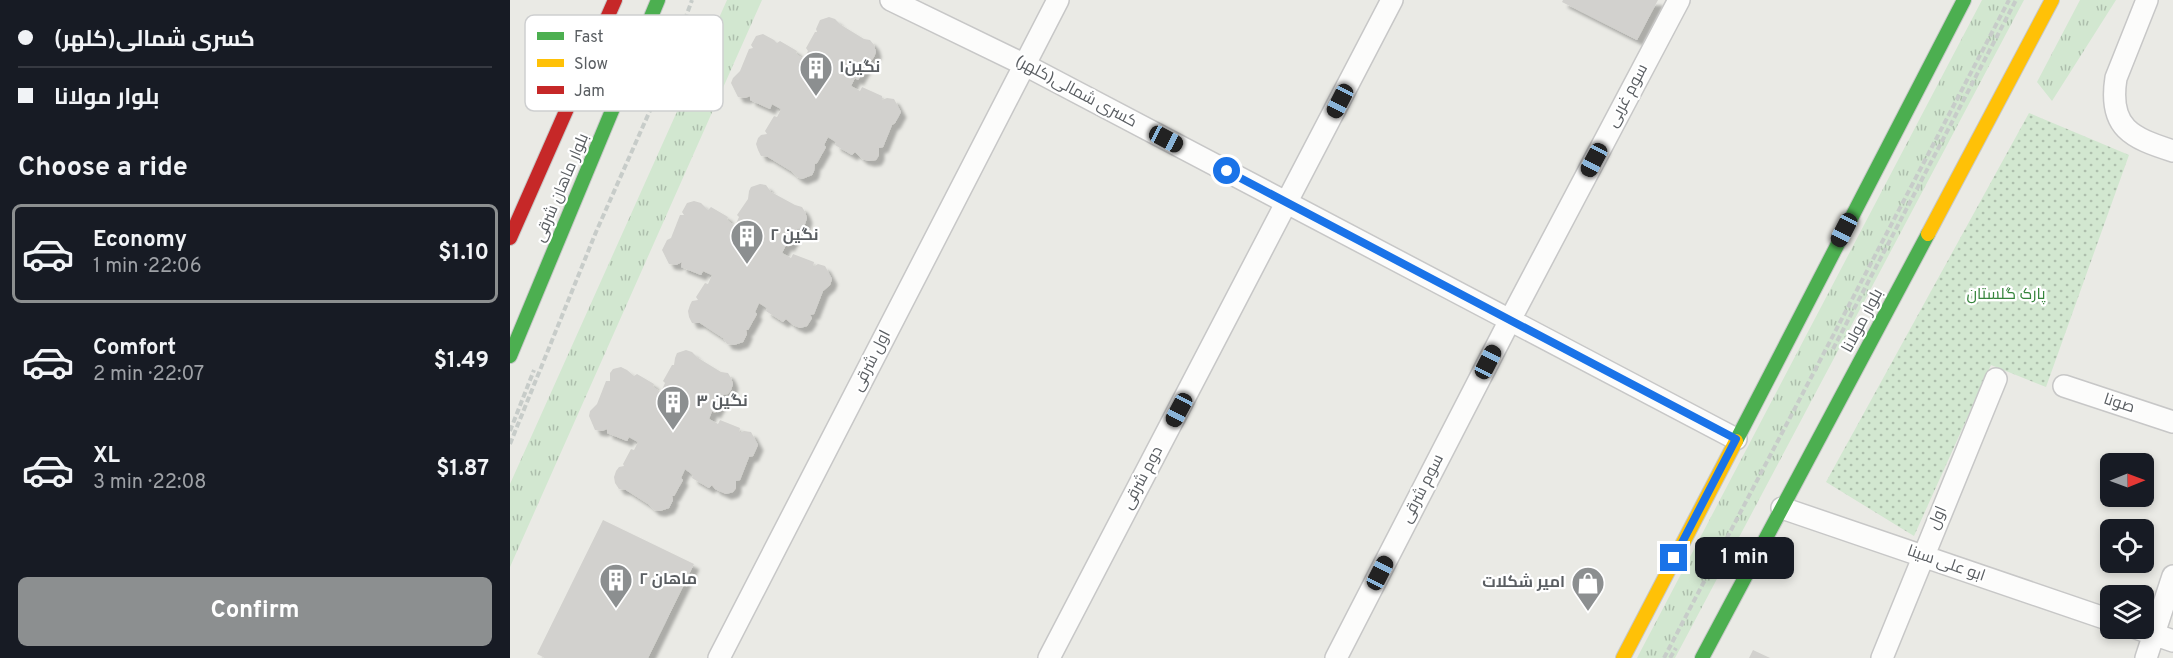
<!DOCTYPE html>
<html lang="en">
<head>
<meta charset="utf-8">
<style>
	:root { --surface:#171b24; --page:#20242c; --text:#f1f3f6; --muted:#9ea1a6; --line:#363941; --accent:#8c8f90 }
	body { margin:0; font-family:Overpass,Cairo,sans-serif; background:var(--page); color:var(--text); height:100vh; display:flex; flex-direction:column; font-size:22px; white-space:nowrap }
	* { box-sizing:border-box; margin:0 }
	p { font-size:20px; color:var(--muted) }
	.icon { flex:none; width:33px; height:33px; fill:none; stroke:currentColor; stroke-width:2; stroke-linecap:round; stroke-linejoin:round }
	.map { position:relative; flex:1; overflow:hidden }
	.panel { display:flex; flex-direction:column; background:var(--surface); width:510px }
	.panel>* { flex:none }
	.banner { display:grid; align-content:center; height:132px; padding:0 18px; background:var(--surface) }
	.needle { width:39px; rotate:89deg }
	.tools { position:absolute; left:1590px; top:453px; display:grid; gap:12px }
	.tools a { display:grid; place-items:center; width:54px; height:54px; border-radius:9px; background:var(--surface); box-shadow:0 3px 9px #0003; font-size:30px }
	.end { position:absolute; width:27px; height:27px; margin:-14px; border:8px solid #1a73e8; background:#fff; box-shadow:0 0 0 3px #fff }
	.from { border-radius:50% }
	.bubble { position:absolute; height:42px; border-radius:9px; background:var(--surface); box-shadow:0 3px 9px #0003; font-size:20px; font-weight:700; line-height:42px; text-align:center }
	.car { position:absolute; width:18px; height:36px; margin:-18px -9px; border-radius:8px; box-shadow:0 0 4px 2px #0007; background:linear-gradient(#222 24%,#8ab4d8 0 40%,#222 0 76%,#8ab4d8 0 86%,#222 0) }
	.banner b { display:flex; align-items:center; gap:21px; height:57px; font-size:22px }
	.banner b+b { border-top:2px solid var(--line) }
	.banner i { width:15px; height:15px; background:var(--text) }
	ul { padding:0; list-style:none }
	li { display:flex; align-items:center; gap:18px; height:99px; margin:0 12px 9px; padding:0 6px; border:3px solid transparent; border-radius:9px }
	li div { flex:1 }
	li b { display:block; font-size:22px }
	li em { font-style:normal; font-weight:700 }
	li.active { border-color:var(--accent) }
	li>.icon { width:54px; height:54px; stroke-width:1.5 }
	h2 { padding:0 18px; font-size:27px; line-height:72px }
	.action { display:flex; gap:12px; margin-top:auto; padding:12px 18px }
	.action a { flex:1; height:69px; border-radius:9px; background:var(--accent); color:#fff; font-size:24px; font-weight:700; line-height:69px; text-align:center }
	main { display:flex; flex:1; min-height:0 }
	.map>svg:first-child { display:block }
	.grass { fill:url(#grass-tufts) }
	.park { fill:url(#park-dots) }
	.building { fill:#d2d1ce; filter:url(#shadow) }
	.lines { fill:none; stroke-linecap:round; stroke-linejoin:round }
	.street-casing { stroke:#c7c7c7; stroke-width:24 }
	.fast-casing { stroke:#c7c8c8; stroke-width:16 }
	.slow-casing { stroke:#c7c8c8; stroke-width:16 }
	.jam-casing { stroke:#c7c8c8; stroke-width:16 }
	.path { stroke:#c7ccc9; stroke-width:4; stroke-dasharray:6 3; stroke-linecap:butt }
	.street { stroke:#fcfcfb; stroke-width:21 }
	.fast { stroke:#4caf50; stroke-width:14 }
	.slow { stroke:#ffc107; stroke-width:14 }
	.jam { stroke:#c62828; stroke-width:14 }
	.route { stroke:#1a73e8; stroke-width:8 }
	.labels { text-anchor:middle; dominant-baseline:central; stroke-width:4.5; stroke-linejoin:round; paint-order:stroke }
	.poi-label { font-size:16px; font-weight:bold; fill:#5a5e62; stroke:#fff; text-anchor:start }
	.street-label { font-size:16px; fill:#5a5e62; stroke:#fff }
	.park-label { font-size:16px; fill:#36853c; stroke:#fff }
	.key { fill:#fff; stroke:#cecfd0; stroke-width:1.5 }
	.key-label { font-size:16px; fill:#5a5e62 }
</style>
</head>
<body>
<main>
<section class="panel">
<div class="banner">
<b><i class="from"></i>کسری شمالی(کلهر)</b>
<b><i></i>بلوار مولانا</b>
</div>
<h2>Choose a ride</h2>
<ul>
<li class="active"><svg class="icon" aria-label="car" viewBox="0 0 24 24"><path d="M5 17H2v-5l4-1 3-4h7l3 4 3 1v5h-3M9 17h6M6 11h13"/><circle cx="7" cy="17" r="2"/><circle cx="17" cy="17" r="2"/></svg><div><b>Economy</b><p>1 min · 22:06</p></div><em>$1.10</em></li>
<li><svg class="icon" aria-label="car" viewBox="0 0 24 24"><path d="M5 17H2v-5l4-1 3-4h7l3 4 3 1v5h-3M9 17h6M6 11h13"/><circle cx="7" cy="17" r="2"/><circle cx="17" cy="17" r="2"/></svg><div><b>Comfort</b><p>2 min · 22:07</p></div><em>$1.49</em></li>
<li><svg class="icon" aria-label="car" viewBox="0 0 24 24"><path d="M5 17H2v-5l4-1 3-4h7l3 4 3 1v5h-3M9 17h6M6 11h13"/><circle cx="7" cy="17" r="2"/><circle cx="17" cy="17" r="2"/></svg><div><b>XL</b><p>3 min · 22:08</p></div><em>$1.87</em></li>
</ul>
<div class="action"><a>Confirm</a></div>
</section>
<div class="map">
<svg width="1663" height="658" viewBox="0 0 1663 658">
	<defs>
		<pattern id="grass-tufts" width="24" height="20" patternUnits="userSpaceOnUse" patternTransform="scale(1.5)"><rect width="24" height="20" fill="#d2e7d0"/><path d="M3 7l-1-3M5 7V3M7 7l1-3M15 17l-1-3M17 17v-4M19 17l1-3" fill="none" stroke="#adbeac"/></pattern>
		<pattern id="park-dots" width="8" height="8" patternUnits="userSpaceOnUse" patternTransform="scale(1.5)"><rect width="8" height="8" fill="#d2e7d0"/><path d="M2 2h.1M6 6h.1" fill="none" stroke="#adbeac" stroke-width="1.8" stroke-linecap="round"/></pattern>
		<filter id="shadow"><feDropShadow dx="5.5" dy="5.5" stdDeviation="1.5" flood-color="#0004"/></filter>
	</defs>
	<rect width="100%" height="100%" fill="#eaeae5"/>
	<path class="grass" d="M217,0h35l-252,567v-83z
		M1472,0h42l-349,658h-38z
		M1570,0h36l-64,101 -15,-19z"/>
	<path class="park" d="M1519,113l100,42 -83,232 -55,-22 -77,171 -88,-54z"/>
	<path class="building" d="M1053,0h95l-21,40 -75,-38z
		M319,17l6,2 6,6 23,14 6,1 4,5 2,7 -2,5 -3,4 -6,1 2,3 -9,15 -3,-2 -4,8 9,5 2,-4 20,9v4l5,-2 7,1 7,13 -6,11 -3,2 -9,22 -4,1v7l-3,5 -7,1 -7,-2 -7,-7 -3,3 -17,-10 1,-3 -8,-5 -4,8 2,2 -9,16 -2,1 -1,7 -2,4 -10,4 -5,-2 -6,-6 -23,-14 -7,-1 -3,-6 -2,-6 2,-6 3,-3 6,-1 -2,-3 9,-15 3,1 4,-8 -9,-5 -2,5 -20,-9v-4l-5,2 -7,-1 -7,-14 2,-5 7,-7 9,-22 4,-1 -2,-3 5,-9 7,-2 11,6 3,3 3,-2 17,10 -1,3 8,5 4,-8 -2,-3 9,-16h2l-1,-3 4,-9z
		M250,184l6,1 5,7 24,13 7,2 3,5 2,6 -2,6 -3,4 -6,1 2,2 -9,15 -3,-1 -4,8 9,5 2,-4 21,8 -1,5 5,-3 7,2 7,13 -2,6 -7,6 -9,23 -4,1 2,3 -5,8 -7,2 -7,-3 -7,-6 -3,3 -17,-11 1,-3 -8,-5 -4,9 2,2 -9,16h-2l1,4 -4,8 -9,3 -7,-1 -4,-6 -23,-15h-8l-3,-6 -1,-6 2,-6 2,-4 6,-1 -2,-3 9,-14 3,1 4,-9 -9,-4 -2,4 -20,-8 1,-5 -6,3 -7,-1 -7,-14 5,-10 4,-2 9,-23h4l-2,-3 5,-9 7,-2 7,2 7,7 3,-3 17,10 -1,3 8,6 4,-9 -2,-2 11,-16 1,-8 2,-4z
		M176,350l6,2 6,6 23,14 7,1 3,5 2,6 -2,6 -3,4 -6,1 2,3 -9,15 -3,-2 -3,8 9,5 2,-4 20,8 -1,5 5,-2 7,1 7,13 -5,11 -4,1 -9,23 -4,1v7l-3,4 -7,2 -11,-5 -3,-4 -3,3 -17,-10 1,-3 -8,-6 -4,9 2,2 -9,16h-2l1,4 -4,8 -9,3 -6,-1 -6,-6 -22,-14 -7,-1 -4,-6 -1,-6 2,-6 3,-4 5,-1 -1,-2 8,-15 3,1 4,-8 -9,-5 -2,4 -20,-8v-4l-5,2 -7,-1 -6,-14 1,-5 7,-7 9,-23h4v-8l3,-4 8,-2 6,3 7,6 3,-2 17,10 -1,3 8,5 4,-9 -2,-2 9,-16h2l1,-7 2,-5z
		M93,520l91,44 -46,94h-103l-8,-4z
		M1243,650l17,8h-21z"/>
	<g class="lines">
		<defs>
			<path id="street" d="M381,0l134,65 711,374
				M1637,0l-31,78c-8,50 16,60 57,73
				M1554,386l109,36
				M1272,508l328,112
				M1626,628l37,13
				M209,658l339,-658
				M539,658l343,-658
				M826,658l174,-338 169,-320
				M1372,658l114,-279
				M1636,658l27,-82"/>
			<path id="fast" d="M0,356l148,-356
				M1226,441l228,-441
				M1192,658l226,-424"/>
			<path id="slow" d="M1418,234l124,-234
				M1113,658l113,-217"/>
			<path id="jam" d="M0,238l105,-238"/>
		</defs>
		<use href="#street" class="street-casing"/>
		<use href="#fast" class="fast-casing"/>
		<use href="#slow" class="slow-casing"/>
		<use href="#jam" class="jam-casing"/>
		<path class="path" d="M1323,349l183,-349
			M0,431l24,-61
			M0,444l86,-212 64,-144 32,-88
			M1154,658l345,-658
			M1160,658l6,-10"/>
		<use href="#street" class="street"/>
		<use href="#fast" class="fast"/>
		<use href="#slow" class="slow"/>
		<use href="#jam" class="jam"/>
	</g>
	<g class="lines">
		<path class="route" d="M717,171l509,268 -62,119"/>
	</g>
	<defs>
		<symbol id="building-pin" viewBox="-11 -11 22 30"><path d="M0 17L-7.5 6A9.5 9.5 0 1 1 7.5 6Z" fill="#8c8f90" stroke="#fff"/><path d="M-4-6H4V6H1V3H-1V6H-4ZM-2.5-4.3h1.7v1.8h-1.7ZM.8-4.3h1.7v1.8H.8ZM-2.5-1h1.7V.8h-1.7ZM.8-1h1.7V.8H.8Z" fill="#fff"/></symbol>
		<symbol id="shop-pin" viewBox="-11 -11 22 30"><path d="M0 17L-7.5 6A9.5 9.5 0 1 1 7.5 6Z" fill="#8c8f90" stroke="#fff"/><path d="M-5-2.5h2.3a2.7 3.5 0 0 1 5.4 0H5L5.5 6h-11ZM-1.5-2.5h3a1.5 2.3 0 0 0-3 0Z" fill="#fff"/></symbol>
	</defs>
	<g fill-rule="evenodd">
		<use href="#building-pin" x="287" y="49" width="38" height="52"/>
		<use href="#building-pin" x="218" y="217" width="38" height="52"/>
		<use href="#building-pin" x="144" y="383" width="38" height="52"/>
		<use href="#building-pin" x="87" y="561" width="38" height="52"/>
		<use href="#shop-pin" x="1059" y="564" width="38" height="52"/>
	</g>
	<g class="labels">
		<g class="poi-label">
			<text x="329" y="68">نگین۱</text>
			<text x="260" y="236">نگین ۲</text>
			<text x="186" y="402">نگین ۳</text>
			<text x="129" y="580">ماهان ۲</text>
			<text x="1055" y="583" text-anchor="end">امیر شکلات</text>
		</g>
		<g class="street-label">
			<text transform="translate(566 92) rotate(28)">کسری شمالی(کلهر)</text>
			<text transform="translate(1118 96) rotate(-62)">سوم غربی</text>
			<text transform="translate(52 188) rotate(-67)">بلوار ماهان شرقی</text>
			<text transform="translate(1353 321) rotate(-62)">بلوار مولانا</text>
			<text transform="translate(362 361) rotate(-63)">اول شرقی</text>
			<text transform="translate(1609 404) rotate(18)">صونا</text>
			<text transform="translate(633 478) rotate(-62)">دوم شرقی</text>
			<text transform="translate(913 489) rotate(-63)">سوم شرقی</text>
			<text transform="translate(1428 518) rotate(-67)">اول</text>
			<text transform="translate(1436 564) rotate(19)">ابو علی سینا</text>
		</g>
		<g class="park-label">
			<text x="1496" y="295">پارک گلستان</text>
		</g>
	</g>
	<rect x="15" y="15" width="198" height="96" rx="9" class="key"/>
	<rect x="27" y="32" width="27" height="8" fill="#4caf50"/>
	<rect x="27" y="59" width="27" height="8" fill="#ffc107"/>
	<rect x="27" y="86" width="27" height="8" fill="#c62828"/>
	<g class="key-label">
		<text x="64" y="42">Fast</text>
		<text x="64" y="69">Slow</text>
		<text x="64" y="96">Jam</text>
	</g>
</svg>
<div class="tools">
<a><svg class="needle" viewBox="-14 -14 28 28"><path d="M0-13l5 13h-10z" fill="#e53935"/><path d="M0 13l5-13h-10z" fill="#9ea1a6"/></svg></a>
<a><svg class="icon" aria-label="locate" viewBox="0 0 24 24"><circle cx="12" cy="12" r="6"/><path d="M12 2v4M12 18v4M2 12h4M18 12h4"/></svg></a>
<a><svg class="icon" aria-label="layers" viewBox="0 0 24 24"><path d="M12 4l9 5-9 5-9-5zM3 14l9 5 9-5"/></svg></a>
</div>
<i class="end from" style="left:717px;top:171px"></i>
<i class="end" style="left:1164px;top:558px"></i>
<div class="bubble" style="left:1185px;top:537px;width:99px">1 min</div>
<i class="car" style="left:830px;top:101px;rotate:207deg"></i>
<i class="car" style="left:656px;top:139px;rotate:118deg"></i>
<i class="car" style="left:1084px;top:160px;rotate:208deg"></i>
<i class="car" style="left:1334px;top:230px;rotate:207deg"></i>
<i class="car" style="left:978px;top:362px;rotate:27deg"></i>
<i class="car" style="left:669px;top:410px;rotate:208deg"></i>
<i class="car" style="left:870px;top:573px;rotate:27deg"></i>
</div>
</main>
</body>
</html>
